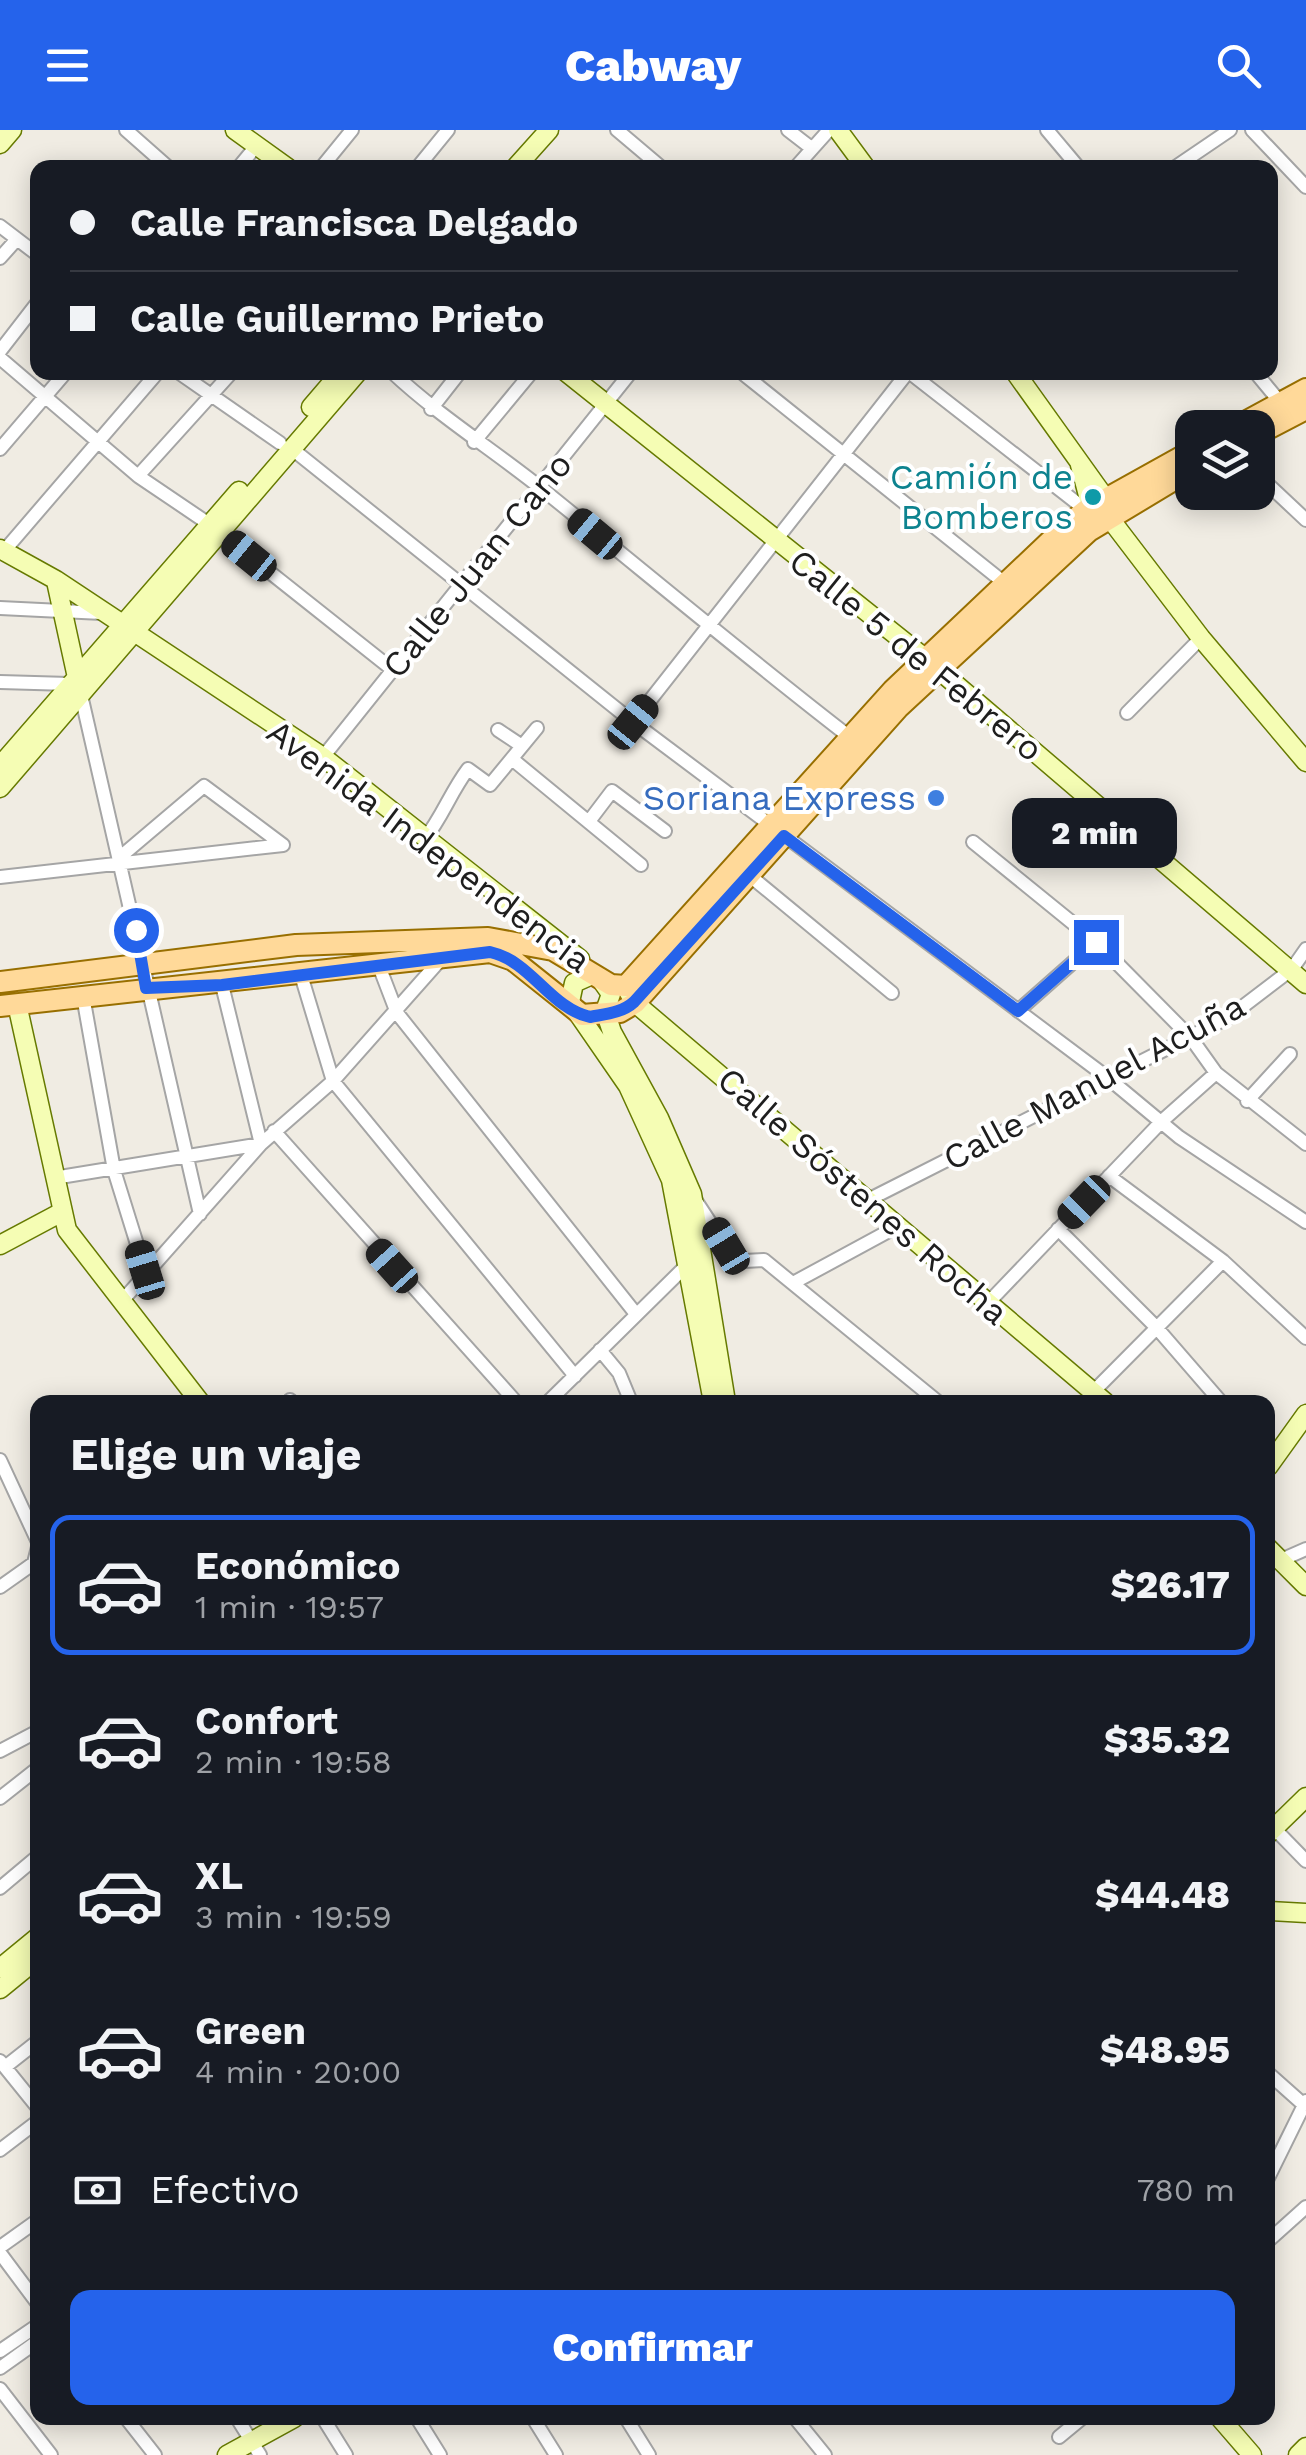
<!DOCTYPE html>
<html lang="es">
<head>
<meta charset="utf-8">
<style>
	:root { --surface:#171b24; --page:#20242c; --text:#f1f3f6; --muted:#9ea1a6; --line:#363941; --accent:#2563eb }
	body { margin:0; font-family:"Work Sans",sans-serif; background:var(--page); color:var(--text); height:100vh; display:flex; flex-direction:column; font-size:38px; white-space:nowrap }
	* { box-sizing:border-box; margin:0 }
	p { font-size:32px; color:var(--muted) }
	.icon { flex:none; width:55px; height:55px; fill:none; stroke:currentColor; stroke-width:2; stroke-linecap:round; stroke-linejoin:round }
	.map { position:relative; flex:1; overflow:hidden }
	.drawer { position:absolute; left:30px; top:1265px; width:1245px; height:1030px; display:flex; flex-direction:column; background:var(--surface); border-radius:20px; box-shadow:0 5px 25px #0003 }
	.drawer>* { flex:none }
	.banner { position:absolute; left:30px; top:30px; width:1248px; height:220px; border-radius:20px; box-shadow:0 5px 25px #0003; display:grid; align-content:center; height:220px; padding:0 40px; background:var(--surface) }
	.buttons { position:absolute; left:1175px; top:280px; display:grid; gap:20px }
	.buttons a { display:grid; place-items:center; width:100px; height:100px; border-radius:20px; background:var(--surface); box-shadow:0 5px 25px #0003; font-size:50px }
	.end { position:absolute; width:45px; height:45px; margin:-22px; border:12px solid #2563eb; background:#fff; box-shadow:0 0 0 5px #fff }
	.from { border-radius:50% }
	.bubble { position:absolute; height:70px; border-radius:20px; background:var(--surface); box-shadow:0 5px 25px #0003; font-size:32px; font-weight:800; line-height:70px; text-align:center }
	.car { position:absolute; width:30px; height:60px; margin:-30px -15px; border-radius:12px; box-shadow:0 0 8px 2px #0007; background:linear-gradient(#222 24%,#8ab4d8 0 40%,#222 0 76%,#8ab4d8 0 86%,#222 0) }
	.banner b { display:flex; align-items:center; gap:35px; height:95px; font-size:38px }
	.banner b+b { border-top:2px solid var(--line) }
	.banner i { width:25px; height:25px; background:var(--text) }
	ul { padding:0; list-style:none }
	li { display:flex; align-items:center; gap:30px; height:140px; margin:0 20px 15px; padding:0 20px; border:5px solid transparent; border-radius:20px }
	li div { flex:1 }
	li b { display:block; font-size:38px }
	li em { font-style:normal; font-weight:800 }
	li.on { border-color:var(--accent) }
	li>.icon { width:90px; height:90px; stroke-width:1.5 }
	h2 { padding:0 40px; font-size:45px; line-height:120px }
	.pay { display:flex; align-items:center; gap:25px; height:110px; padding:0 40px; font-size:38px }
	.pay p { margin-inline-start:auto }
	.button { display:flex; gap:20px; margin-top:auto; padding:20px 40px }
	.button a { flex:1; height:115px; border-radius:20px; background:var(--accent); color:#fff; font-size:40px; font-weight:800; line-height:115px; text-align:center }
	header { display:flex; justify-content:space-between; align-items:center; height:130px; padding:0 40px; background:var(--accent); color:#fff; font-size:45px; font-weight:800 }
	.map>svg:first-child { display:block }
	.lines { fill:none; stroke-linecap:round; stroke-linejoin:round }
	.street-casing { stroke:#a5a5a5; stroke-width:16 }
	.secondary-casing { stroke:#667a00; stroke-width:21 }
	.primary-casing { stroke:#986f00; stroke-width:24 }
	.street { stroke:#fff; stroke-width:12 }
	.secondary { stroke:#f5fdb4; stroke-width:18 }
	.primary { stroke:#ffd999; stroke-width:20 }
	.route { stroke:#2563eb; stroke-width:12 }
	.culture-dot { fill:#0f9aa8; stroke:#fff; stroke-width:4 }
	.shop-dot { fill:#3f7fe0; stroke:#fff; stroke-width:4 }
	.labels { text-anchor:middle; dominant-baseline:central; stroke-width:8; stroke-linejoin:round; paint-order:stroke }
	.culture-label { font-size:35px; fill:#0d838f; stroke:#fff; text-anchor:end }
	.street-label { font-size:35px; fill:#1e1e1e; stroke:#fff }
	.shop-label { font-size:35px; fill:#366cbe; stroke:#fff; text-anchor:end }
</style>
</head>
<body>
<header><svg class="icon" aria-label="menu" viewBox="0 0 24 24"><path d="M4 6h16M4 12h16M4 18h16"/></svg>Cabway<svg class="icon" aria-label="search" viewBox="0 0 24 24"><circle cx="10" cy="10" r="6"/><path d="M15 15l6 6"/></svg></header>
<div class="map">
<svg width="1306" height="2325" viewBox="0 0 1306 2325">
	<rect width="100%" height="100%" fill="#f0ece3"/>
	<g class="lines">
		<defs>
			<path id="street" d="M126,0l43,38
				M617,0l45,38
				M788,0l22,17
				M1047,0l32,38
				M1252,0l54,57
				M238,38l19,-23
				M321,38l31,-38
				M417,38l31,-38
				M795,38l34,-38
				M1174,38l56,-38
				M0,96l38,29
				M0,128l17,-19
				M0,221l38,-49
				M0,228l138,118 71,48 184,146
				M178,242l102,71
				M392,242c47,44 100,77 150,117 103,83 204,168 309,249
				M741,242l266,213
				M909,242l182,142
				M1255,242l25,30
				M431,279l29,-37
				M474,312l58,-70
				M291,318l342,274 475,356 71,59 127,85
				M0,319l66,-77
				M1258,345l48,45
				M138,346l94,-104
				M4,421l154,-179
				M0,478l102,5
				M0,552l69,2 12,11 119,519
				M1127,583l74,-75
				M633,592l275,-350
				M498,600l24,16
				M323,627l308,-385
				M512,629l129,106
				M590,690l22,-29 53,40
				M424,710c19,-24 26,-47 44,-71l22,16 47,-57
				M973,712l123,100 95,96 25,35 90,71
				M119,728l85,-72 79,59
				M749,745l143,118
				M0,747l283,-32
				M379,836l18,47 239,301
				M301,845l32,106 242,295
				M83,866l31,174 31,100
				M1018,881l78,-69
				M1247,971l43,-47
				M274,1001l242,271
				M1109,1046l114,85 83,77
				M54,1048l207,-34 -39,-159
				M694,1068l38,58 12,5 20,-1 174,142
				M870,1069l359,-182 63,-48 14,-20
				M1058,1099l98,98 65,75
				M793,1153l107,-58
				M122,1171l139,-157 72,-63 109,-123
				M988,1173l174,-182 54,-48
				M600,1220l19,23 12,29
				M1093,1262l130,-131
				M290,1270l2,2
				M548,1272l142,-140
				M0,1330l38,82
				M1281,1430l25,-11
				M0,1457l34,-24 4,-16
				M0,1621l38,-20
				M0,1668l38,-30
				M1268,1692l38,39
				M0,1758l38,-32
				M0,1931l38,47
				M5,1937l33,-26
				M1268,1943l36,32
				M0,2020l38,-29
				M1268,2048l38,-77
				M1268,2111l38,-34
				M0,2117l38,-27
				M0,2123l38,51
				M0,2221l38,-26
				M0,2238l38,-27
				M0,2259l51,66
				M126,2288l29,37
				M237,2288l23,37
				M323,2288l23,37
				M417,2288l23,37
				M533,2288l23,37
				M626,2288l23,37
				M795,2288l30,37
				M1059,2307l23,-19"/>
			<path id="secondary" d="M235,0l53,38
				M838,0l28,38
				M0,14l12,-14
				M515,38l34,-38
				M566,242l360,287 380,325
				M1015,242l98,137
				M311,277l30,-35
				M1080,335l11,42 23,17 87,114 105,124
				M0,419l56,31 267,177 257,202
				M56,451l22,101
				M0,636l239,-275
				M0,658l358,-416
				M592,845l-18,8 -4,19 58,84 43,94 42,222
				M599,847l12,17 -6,17 7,21 47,86 33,76 34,208
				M628,861l7,12 470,399
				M17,874l50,226 133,172
				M0,1115l60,-32
				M1268,1337l38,-53
				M1268,1418l38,38
				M1268,1704l38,-37
				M1268,1781l38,2
				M0,1838l38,-31
				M0,1859l38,-31
				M1220,2288l32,37
				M227,2325l67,-37
				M1298,2325l8,-8"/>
			<path id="primary" d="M1234,298l72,-39
				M1258,304l48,-25
				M0,852l296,-37 192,-7 65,12 58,35 15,1 267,-296 172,-163 21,-17 106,-59
				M0,876l490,-54 23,8 69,55 38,-3 15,-9 263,-295 191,-177 103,-62"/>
		</defs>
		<use href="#street" class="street-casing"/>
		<use href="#secondary" class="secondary-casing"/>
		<use href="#primary" class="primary-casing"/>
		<use href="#street" class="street"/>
		<use href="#secondary" class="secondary"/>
		<use href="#primary" class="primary"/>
	</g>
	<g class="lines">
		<path class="route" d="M136,800l10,58 76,-3 268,-33c41,9 60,56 100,65 15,-3 32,-4 44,-15l150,-166 234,175 78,-69"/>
	</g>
	<circle class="culture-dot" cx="1093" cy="367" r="10"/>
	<circle class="shop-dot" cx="936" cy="668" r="10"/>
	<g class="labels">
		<g class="culture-label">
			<text x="1073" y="347">Camión de<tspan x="1073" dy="40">Bomberos</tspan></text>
		</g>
		<g class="street-label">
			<text transform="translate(477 435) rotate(-51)">Calle Juan Cano</text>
			<text transform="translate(916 525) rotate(39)">Calle 5 de Febrero</text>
			<text transform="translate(429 716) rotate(37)">Avenida Independencia</text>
			<text transform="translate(1094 952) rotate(-28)">Calle Manuel Acuña</text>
			<text transform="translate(863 1066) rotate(41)">Calle Sóstenes Rocha</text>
		</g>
		<g class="shop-label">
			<text x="916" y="668">Soriana Express</text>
		</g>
	</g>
</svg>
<div class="buttons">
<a><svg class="icon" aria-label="layers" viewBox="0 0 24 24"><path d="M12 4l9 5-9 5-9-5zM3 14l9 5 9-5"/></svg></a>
</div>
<i class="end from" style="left:136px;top:800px"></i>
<i class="end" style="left:1096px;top:812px"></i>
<div class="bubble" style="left:1012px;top:668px;width:165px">2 min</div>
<i class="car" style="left:595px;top:404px;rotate:310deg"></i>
<i class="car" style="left:249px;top:426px;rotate:309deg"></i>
<i class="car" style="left:633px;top:592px;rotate:39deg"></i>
<i class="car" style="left:1084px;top:1072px;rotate:224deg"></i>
<i class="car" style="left:726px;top:1116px;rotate:329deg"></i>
<i class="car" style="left:392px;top:1136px;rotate:318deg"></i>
<i class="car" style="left:145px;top:1140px;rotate:343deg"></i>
<div class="banner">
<b><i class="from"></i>Calle Francisca Delgado</b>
<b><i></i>Calle Guillermo Prieto</b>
</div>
<section class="drawer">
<h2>Elige un viaje</h2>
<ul>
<li class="on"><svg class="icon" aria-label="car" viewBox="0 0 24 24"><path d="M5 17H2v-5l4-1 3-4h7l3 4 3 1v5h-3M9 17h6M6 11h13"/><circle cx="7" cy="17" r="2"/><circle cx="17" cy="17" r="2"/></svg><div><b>Económico</b><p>1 min · 19:57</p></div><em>$26.17</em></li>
<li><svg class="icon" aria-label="car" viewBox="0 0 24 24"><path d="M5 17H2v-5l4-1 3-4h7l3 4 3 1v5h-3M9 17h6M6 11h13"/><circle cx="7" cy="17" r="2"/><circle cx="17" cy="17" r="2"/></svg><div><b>Confort</b><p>2 min · 19:58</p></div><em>$35.32</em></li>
<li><svg class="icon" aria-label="car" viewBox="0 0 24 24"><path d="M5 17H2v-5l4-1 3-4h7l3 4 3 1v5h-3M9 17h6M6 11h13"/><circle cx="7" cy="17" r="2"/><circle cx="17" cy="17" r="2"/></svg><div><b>XL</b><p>3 min · 19:59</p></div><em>$44.48</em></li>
<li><svg class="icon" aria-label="car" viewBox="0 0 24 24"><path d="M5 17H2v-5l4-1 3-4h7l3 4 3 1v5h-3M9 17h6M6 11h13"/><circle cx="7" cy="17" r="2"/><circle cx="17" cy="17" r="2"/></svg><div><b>Green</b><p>4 min · 20:00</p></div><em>$48.95</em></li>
</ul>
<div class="pay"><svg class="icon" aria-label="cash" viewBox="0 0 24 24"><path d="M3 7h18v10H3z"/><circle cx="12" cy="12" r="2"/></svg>Efectivo<p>780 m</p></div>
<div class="button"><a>Confirmar</a></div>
</section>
</div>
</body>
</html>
